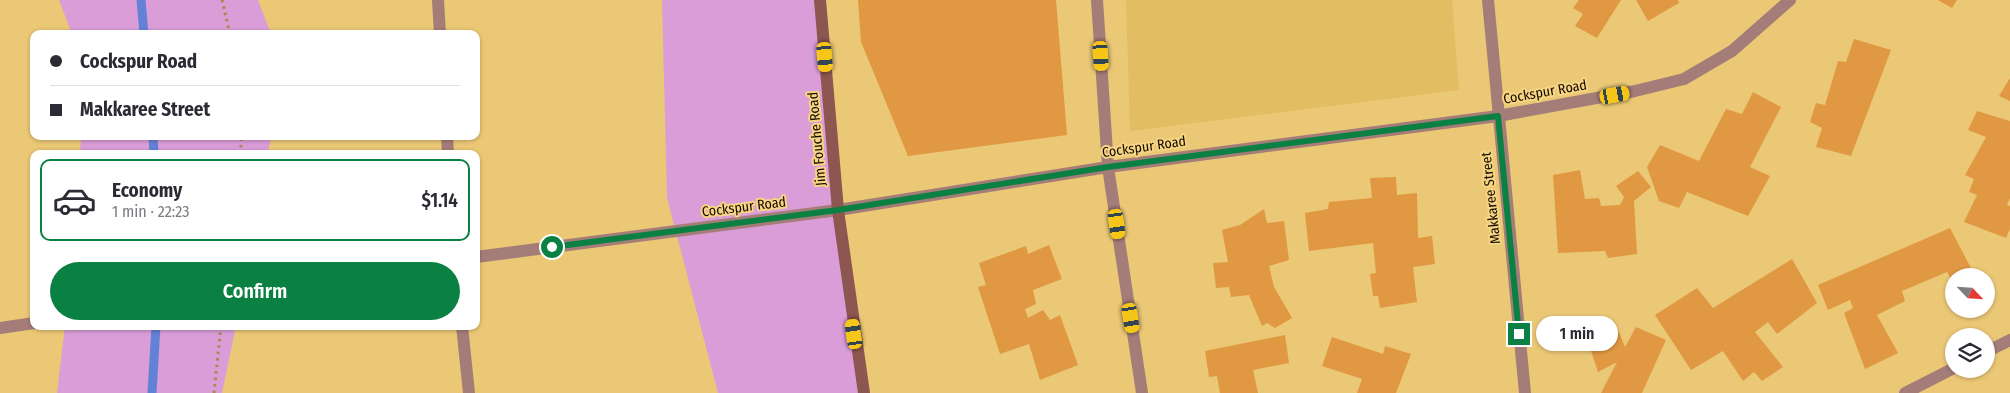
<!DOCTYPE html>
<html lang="en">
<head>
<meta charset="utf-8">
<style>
	:root { --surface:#fff; --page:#f7f7f7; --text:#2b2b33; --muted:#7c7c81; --line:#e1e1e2; --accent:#0b8043 }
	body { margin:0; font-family:"Fira Sans Condensed",sans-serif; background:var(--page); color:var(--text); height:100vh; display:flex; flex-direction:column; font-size:19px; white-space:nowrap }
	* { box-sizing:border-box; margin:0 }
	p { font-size:16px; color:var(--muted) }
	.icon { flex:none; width:28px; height:28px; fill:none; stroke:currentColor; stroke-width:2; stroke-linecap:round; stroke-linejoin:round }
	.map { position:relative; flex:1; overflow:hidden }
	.drawer { position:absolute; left:30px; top:150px; width:450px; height:180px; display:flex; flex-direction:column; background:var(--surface); border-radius:10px; box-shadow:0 1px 4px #0004 }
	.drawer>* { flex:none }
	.banner { position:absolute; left:30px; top:30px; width:450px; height:110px; border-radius:10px; box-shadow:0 1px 4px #0004; display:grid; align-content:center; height:110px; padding:0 20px; background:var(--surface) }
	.needle { width:32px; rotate:115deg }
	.buttons { position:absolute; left:1945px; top:268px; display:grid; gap:10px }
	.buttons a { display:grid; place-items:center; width:50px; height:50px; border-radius:50%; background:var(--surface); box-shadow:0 1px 4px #0004; font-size:25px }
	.end { position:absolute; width:22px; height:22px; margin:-11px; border:6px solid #0b8043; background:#fff; box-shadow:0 0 0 2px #fff }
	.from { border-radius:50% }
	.bubble { position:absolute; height:35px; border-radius:18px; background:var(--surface); box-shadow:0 1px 4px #0004; font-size:16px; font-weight:600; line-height:35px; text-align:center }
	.car { position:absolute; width:15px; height:30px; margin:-15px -8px; border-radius:6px; box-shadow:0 0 4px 1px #0007; background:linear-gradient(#f5c518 24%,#345 0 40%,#f5c518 0 76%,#345 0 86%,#f5c518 0) }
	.banner b { display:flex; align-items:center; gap:18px; height:48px; font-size:19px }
	.banner b+b { border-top:1px solid var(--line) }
	.banner i { width:12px; height:12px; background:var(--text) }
	ul { padding:9px 0 0; list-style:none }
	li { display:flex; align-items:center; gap:15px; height:82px; margin:0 10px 8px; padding:0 10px; border:2px solid transparent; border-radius:10px }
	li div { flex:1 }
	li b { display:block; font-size:19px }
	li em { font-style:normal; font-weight:600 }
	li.current { border-color:var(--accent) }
	li>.icon { width:45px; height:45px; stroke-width:1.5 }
	.cta { display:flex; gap:10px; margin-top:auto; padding:10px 20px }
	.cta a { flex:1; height:58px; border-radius:30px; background:var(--accent); color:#fff; font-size:20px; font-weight:600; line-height:58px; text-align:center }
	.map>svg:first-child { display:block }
	.built { fill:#e3bd61 }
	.green { fill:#da9dd8 }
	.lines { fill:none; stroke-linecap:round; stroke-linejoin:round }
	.stream { stroke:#6382d6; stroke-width:9 }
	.building { fill:#e09842 }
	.path { stroke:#a58b4f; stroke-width:3; stroke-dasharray:2.5 4; stroke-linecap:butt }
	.street { stroke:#a47d78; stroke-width:12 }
	.secondary { stroke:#8d5650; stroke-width:12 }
	.route { stroke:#0b8043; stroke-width:6 }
	.labels { text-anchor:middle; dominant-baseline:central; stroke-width:4; stroke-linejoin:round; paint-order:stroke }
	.street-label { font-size:14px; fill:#140b00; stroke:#f8d582 }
</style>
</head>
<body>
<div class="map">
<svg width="2010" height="393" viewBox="0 0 2010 393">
	<rect width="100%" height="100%" fill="#ebc875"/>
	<path class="built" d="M1126,0h326l7,90 -329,41z"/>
	<path class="green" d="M59,0h199l13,34h-199z
		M662,0h153l46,393h-143l-51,-195z
		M81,136h190l-3,18h-188z
		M65,326h171l-14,67h-165z"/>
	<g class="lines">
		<path class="stream" d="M141,0l3,34
			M153,136l1,18
			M152,393l4,-67"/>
	</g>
	<path class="building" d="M858,0h198l11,135 -159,21 -47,-114z
		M1579,0h42l-24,38 -22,-12 8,-12 -10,-6z
		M1636,0h42l1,3 -31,18z
		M1938,0h19l-5,8z
		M1854,39l37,11 -40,106 -35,-9 6,-19 -12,-6 6,-19 9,2 13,-44 8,1z
		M2010,78v23l-11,-5z
		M1753,92l28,15 -31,60 20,9 -22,40 -61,-24 -8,16 -20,-7 -12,-34 13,-22 39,16 27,-52 16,5z
		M1977,111l33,10v77l-3,7 3,1v23l-4,9 -42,-16 13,-27 -8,-3 5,-13 -9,-4 21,-38 -18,-7z
		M1580,170l5,29 14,-1 2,8 19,-1 4,-8 -8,-11 22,-15 13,16 -17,14 3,53 -29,4 -3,-7 -47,2 -5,-78z
		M1396,177l1,18 20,-2 1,45 14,-2 3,28 -22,3 4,35 -37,6 -2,-12h-5l-3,-22 6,-1 -3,-30 -64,8 -4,-38 23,-4 1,-7 43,-4 -2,-20z
		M1264,209l3,14 17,-2 5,39 -20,6 5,21 18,31 -17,10 -8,-5 -5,3 -13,-31 -18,2 -2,-10 -13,1 -3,-25 15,-1 -6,-32 18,-5z
		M1950,228l22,42 -11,6h-7v4l-2,1 -5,-9 -45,19 3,10 -28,14 21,38 -33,16 -21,-56 9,-5 -3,-8 -22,10 -10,-25z
		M1049,245l13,34 -29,11 3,14 -11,5 3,9 15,-8 7,10 10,-5 18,50 -38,15 -11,-36 -29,10 -22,-67 8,-2 -7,-22 47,-17 2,8z
		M1792,259l25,44 -40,31 -9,-12 -13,10 28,35 -21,14 -8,-9 -11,9 -20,-30 -32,19 -36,-55 42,-27 16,20z
		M1636,327l30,13 -24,53h-41l16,-31 -19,10 -8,-24 29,-16 6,15z
		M1285,335l4,28 -36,7 5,23h-38l-3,-17 -8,1 -4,-26z
		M1332,337l51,17 2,-8 26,8 -15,39h-39l5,-14 -40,-13z"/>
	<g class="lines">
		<path class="path" d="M222,0l8,34
			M241,154v-18
			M214,393l7,-67"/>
		<path class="street" d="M438,0l2,34
			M1097,0l11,167 34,226
			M1488,0l37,393
			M447,136l1,18
			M476,257l362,-47 270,-43 390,-51 137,-25 49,-12 48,-28 58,-51
			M462,326l7,67
			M0,328l34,-5
			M1986,352l24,-12
			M1905,393l49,-25"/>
		<path class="secondary" d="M820,0l18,210 26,183"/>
	</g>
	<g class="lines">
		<path class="route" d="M552,247l286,-37 270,-43 390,-51 21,218"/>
	</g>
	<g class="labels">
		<g class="street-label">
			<text transform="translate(1545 92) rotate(-10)">Cockspur Road</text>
			<text transform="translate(817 139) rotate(-95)">Jim Fouche Road</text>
			<text transform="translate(1144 147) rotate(-8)">Cockspur Road</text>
			<text transform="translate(1491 198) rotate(-96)">Makkaree Street</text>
			<text transform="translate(744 207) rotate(-7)">Cockspur Road</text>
		</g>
	</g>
</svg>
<div class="buttons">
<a><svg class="needle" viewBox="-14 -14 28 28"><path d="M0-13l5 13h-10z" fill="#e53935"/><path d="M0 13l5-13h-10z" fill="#7c7c81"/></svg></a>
<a><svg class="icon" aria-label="layers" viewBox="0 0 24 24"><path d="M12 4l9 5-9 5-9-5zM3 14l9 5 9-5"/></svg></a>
</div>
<i class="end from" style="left:552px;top:247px"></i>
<i class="end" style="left:1519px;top:334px"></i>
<div class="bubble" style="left:1536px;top:316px;width:82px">1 min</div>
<i class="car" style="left:1101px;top:56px;rotate:176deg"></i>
<i class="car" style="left:825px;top:57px;rotate:175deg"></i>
<i class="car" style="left:1615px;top:95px;rotate:80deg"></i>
<i class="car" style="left:1117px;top:224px;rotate:172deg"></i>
<i class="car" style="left:1131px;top:318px;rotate:171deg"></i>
<i class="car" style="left:854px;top:334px;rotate:352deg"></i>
<div class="banner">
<b><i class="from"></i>Cockspur Road</b>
<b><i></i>Makkaree Street</b>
</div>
<section class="drawer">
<ul>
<li class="current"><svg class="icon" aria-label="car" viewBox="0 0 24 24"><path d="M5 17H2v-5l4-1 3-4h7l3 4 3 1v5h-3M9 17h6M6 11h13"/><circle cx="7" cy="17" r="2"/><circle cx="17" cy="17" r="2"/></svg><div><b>Economy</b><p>1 min · 22:23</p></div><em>$1.14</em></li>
</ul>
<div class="cta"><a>Confirm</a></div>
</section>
</div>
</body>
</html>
